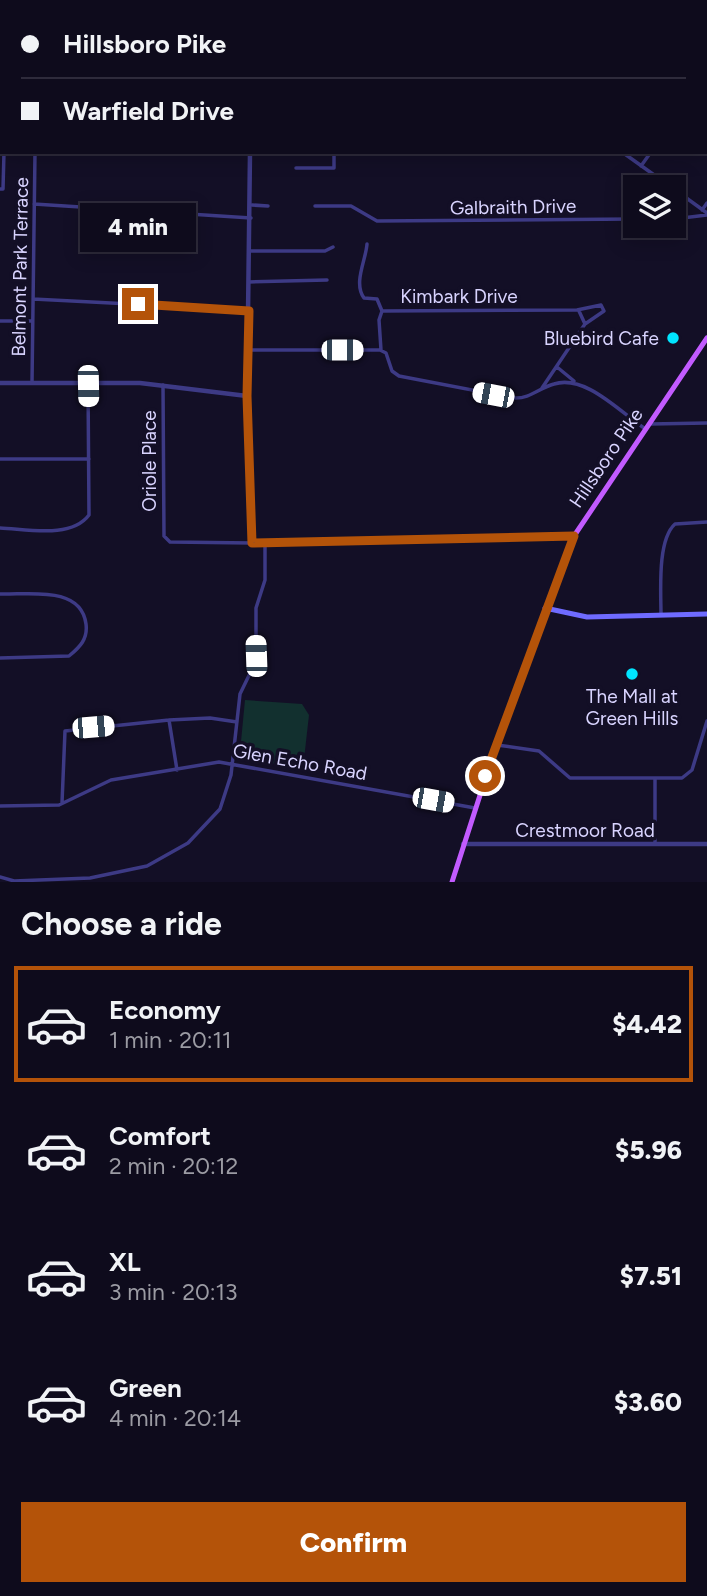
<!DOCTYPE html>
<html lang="en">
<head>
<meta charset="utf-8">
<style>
	:root { --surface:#0e0b1c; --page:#171425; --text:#f1f3f6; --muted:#9b9ba3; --line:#2e2b3b; --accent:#b45309 }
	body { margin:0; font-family:Figtree,sans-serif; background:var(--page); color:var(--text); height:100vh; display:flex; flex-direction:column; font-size:26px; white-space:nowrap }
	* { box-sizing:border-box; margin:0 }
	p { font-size:23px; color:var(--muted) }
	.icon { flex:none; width:38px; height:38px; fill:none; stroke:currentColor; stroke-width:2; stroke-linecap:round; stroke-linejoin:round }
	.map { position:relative; height:882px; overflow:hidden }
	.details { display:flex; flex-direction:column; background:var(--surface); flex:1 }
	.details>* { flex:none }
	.banner { position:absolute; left:0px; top:0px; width:707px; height:154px; box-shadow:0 4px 18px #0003,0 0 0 2px var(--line); display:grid; align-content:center; height:154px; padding:0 21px; background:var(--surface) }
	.fabs { position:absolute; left:623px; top:175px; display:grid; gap:14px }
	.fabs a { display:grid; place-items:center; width:63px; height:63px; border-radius:0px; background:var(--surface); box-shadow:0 4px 18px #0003,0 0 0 2px var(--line); font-size:35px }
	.end { position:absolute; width:32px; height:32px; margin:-16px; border:9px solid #b45309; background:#fff; box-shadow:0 0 0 4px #fff }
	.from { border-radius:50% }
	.bubble { position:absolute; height:49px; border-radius:0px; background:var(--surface); box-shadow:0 4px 18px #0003,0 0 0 2px var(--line); font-size:23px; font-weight:800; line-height:49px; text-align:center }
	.car { position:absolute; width:21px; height:42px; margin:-21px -10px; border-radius:9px; box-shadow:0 0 5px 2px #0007; background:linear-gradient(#fff 24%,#345 0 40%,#fff 0 76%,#345 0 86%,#fff 0) }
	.banner b { display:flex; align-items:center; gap:24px; height:66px; font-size:26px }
	.banner b+b { border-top:2px solid var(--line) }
	.banner i { width:18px; height:18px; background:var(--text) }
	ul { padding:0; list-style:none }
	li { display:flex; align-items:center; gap:21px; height:116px; margin:0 14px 10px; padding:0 7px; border:4px solid transparent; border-radius:0px }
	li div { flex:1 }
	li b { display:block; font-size:26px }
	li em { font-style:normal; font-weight:800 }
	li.selected { border-color:var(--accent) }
	li>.icon { width:63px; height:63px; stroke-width:1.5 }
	h2 { padding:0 21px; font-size:32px; line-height:84px }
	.primary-button { display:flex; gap:14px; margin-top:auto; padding:14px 21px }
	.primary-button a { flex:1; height:80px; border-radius:0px; background:var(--accent); color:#fff; font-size:28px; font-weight:800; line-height:80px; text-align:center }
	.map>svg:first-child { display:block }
	.green { fill:#12302f }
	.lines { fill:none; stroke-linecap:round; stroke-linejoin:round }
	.minor { stroke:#3d3a85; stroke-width:3.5 }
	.tertiary { stroke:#3d3a85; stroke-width:4.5 }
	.secondary { stroke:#6f6bff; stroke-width:5 }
	.primary { stroke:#c25bff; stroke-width:5 }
	.route { stroke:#b45309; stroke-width:9 }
	.poi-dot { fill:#00e5ff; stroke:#130f26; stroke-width:2.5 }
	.labels { text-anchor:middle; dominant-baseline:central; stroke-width:7; stroke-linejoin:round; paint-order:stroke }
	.street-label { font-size:19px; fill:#d9d4ff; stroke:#130f26 }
	.poi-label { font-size:19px; fill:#d9d4ff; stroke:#130f26; text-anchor:end }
</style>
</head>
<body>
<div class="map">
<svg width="707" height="882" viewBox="0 0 707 882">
	<rect width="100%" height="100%" fill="#130f26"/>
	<path class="green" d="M245,700l57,4 7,11 -6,53 -59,-9 -4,-7z"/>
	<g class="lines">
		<path class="minor" d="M37,0v2
			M116,0v2
			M705,4l2,-1
			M0,76h2
			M705,76l2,-2
			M0,130h2
			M0,136h2
			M622,152l49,35
			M641,166l10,-14
			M296,168h38v-16
			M0,189h3l1,-37
			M674,189l33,24
			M34,204l217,14
			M252,205l16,1
			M315,206h36l26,15 258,-2
			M702,210l5,-7
			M674,219l33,-4
			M367,244c-1,16 -14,39 -3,54l13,1 5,12
			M250,251h75l8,-4
			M249,282l78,-2
			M33,299l214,11
			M382,311l195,-1 24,-5 3,6 -19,13 -43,64
			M579,311l6,13
			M0,321h32
			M248,350h132l6,3 6,18 7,5 115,22c16,1 25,-10 40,-14 31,-10 66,28 90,44
			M381,350l-2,-30 3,-9
			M557,367l17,14
			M32,383l3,-231
			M163,385l1,151 6,6 82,1
			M650,424l57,-1
			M0,459h89
			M0,528c27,1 71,11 89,-13l-1,-132
			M0,594c28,1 81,-9 86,30 2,15 -6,23 -17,32l-69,2
			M661,615c0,-23 -4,-75 14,-91l32,-2
			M169,720l8,50
			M497,745l42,6 31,27h112l10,-8 15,-49
			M62,803l3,-72 104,-11 41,-2 27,4
			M0,806l59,-1 52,-25 108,-18 256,46
			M655,844v-66
			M0,877l14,4 76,-3 57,-12 41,-23 32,-34 11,-34 9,-81 16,-33v-53l9,-28v-36"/>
		<path class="tertiary" d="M207,0l2,2
			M250,152l-3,244 5,147 322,-7
			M0,383h140l107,13
			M463,844h244"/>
		<path class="secondary" d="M545,608l42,9 120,-3"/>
		<path class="primary" d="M452,882l41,-127 81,-219 133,-198"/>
	</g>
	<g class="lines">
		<path class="route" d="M138,304l111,7 -2,85 5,147 322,-7 -89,240"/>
	</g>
	<g class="poi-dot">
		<circle cx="673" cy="338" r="7"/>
		<circle cx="632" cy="674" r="7"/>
	</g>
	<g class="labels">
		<g class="street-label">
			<text transform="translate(513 207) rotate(-1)">Galbraith Drive</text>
			<text transform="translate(20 267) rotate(-89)">Belmont Park Terrace</text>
			<text x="459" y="296">Kimbark Drive</text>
			<text transform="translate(606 458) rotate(-56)">Hillsboro Pike</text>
			<text transform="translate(149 461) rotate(-90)">Oriole Place</text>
			<text transform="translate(300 762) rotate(10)">Glen Echo Road</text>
			<text x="585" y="830">Crestmoor Road</text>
		</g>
		<g class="poi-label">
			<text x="659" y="338">Bluebird Cafe</text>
			<text x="632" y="696" text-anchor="middle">The Mall at<tspan x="632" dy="22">Green Hills</tspan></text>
		</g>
	</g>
</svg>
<div class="fabs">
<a><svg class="icon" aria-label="layers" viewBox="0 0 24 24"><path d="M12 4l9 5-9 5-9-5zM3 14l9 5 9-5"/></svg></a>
</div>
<i class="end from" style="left:485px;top:776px"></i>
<i class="end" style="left:138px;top:304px"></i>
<div class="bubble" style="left:80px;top:203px;width:116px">4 min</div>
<i class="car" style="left:342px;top:350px;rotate:90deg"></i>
<i class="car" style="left:88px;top:386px;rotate:179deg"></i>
<i class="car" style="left:493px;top:395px;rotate:281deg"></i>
<i class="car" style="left:256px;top:656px;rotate:358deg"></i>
<i class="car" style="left:93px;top:727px;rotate:85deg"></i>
<i class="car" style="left:433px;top:800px;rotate:100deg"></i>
<div class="banner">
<b><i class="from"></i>Hillsboro Pike</b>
<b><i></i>Warfield Drive</b>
</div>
</div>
<section class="details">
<h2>Choose a ride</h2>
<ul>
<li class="selected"><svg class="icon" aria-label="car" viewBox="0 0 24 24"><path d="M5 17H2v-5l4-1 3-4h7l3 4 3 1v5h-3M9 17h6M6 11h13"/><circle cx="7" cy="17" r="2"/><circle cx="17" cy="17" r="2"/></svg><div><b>Economy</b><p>1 min · 20:11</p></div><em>$4.42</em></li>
<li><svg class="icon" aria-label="car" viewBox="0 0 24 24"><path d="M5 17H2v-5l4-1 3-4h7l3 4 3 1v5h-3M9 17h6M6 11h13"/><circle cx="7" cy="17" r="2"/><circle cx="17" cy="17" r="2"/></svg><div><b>Comfort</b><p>2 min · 20:12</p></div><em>$5.96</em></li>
<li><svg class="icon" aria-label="car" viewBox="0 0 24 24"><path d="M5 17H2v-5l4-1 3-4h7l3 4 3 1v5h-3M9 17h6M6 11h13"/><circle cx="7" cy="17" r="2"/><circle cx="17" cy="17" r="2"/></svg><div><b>XL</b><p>3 min · 20:13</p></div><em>$7.51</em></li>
<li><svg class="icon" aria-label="car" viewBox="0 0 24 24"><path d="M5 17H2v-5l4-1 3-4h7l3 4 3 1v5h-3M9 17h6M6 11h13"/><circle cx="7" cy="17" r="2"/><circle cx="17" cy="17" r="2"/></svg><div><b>Green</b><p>4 min · 20:14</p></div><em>$3.60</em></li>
</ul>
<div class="primary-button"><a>Confirm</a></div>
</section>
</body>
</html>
